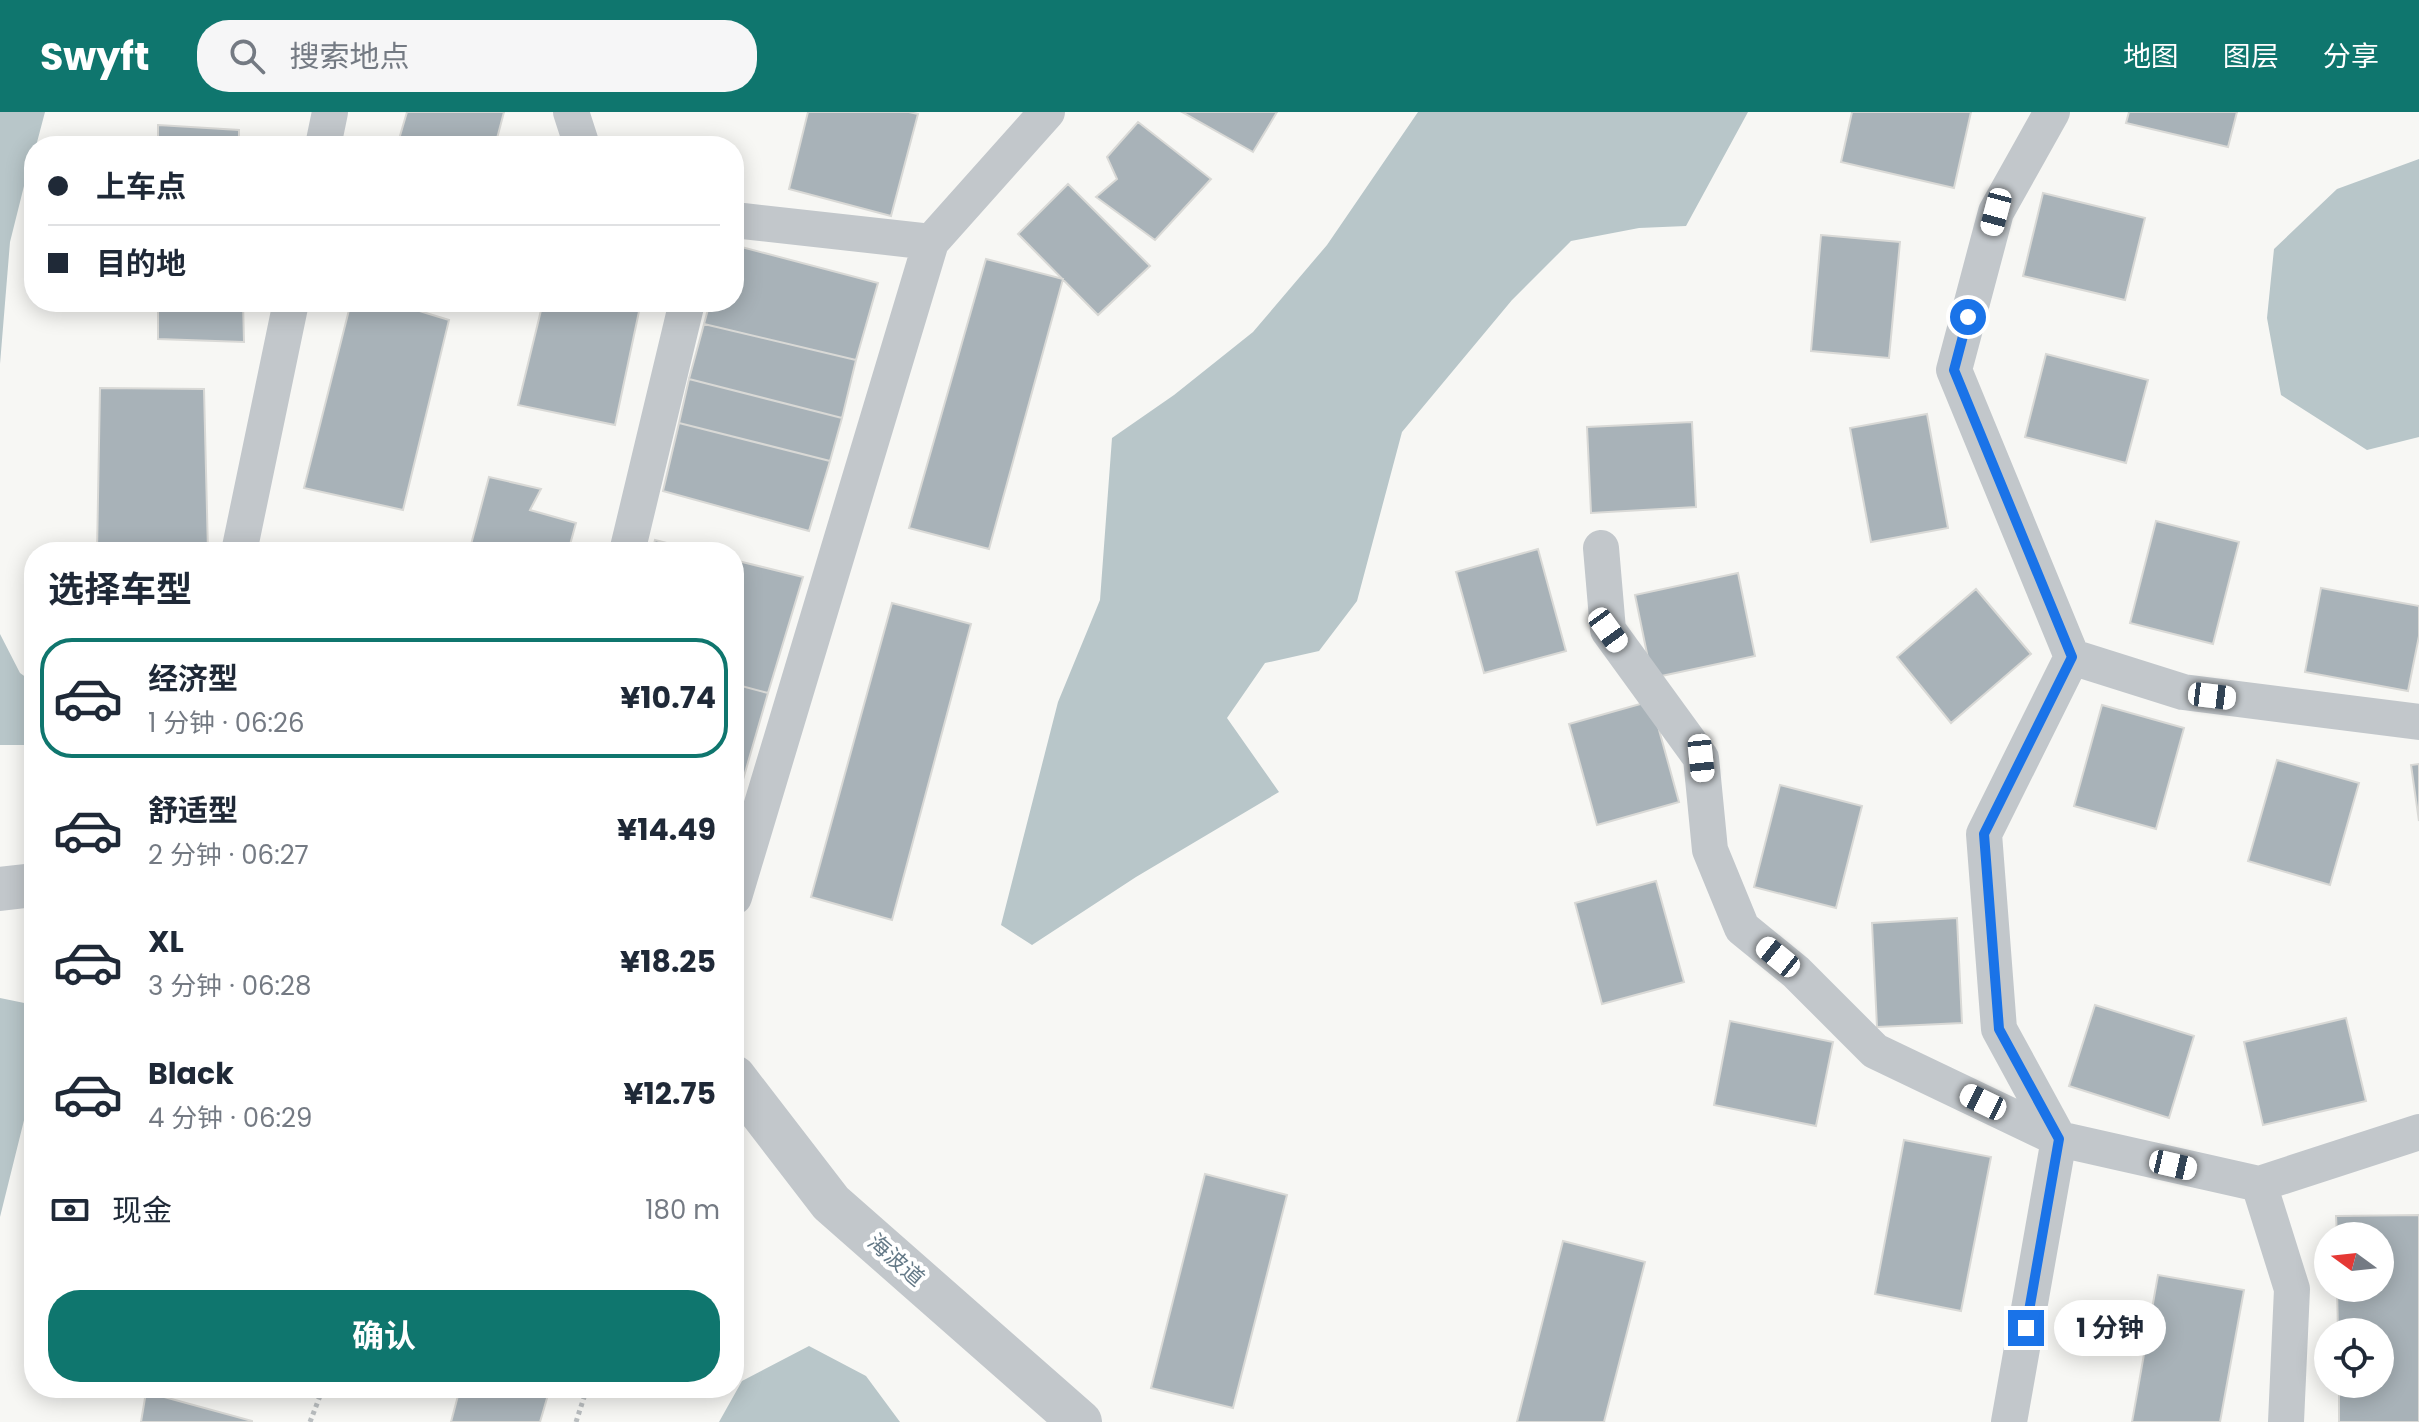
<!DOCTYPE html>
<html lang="zh">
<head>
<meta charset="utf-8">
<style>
	:root { --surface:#fff; --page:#f6f6f7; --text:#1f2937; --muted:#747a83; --line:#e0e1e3; --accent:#0f766e }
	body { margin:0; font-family:Poppins,"Noto Sans SC",sans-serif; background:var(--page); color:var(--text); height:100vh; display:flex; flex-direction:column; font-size:30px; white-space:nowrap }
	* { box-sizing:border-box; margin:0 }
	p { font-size:26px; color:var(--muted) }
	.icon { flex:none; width:44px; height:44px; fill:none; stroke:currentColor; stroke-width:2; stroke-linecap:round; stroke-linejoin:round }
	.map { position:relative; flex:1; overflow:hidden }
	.details { position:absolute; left:24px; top:430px; width:720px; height:856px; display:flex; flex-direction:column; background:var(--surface); border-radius:32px; box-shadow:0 4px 20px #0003 }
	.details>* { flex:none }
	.banner { position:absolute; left:24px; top:24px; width:720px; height:176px; border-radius:32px; box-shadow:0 4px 20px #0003; display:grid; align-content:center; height:176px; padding:0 24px; background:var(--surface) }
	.needle { width:52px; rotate:285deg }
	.buttons { position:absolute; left:2314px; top:1110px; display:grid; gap:16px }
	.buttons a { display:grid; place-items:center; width:80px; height:80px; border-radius:50%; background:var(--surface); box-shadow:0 4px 20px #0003; font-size:40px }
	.end { position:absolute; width:36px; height:36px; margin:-18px; border:10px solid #1a73e8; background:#fff; box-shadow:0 0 0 4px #fff }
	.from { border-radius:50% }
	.bubble { position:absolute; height:56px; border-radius:28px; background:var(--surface); box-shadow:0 4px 20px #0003; font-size:26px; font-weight:700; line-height:56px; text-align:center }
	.car { position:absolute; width:24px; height:48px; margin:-24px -12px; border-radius:10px; box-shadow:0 0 6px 2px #0007; background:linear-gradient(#fff 24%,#345 0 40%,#fff 0 76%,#345 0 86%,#fff 0) }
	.banner b { display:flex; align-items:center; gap:28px; height:76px; font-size:30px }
	.banner b+b { border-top:2px solid var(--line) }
	.banner i { width:20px; height:20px; background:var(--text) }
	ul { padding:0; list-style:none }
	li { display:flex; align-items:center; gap:24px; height:120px; margin:0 16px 12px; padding:0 8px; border:4px solid transparent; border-radius:32px }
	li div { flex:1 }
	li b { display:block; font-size:30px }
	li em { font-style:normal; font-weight:700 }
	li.active { border-color:var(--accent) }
	li>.icon { width:72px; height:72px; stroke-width:1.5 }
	h2 { padding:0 24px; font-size:36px; line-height:96px }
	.pay { display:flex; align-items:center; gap:20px; height:88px; padding:0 24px; font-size:30px }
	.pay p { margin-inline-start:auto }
	.action { display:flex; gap:16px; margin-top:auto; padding:16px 24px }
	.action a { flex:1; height:92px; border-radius:32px; background:var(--accent); color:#fff; font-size:32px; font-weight:700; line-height:92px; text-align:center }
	header { display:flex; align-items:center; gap:48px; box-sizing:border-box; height:112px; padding:0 40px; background:var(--accent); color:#fff }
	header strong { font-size:38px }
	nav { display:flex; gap:44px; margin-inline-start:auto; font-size:28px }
	.search { width:560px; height:72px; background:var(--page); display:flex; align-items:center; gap:20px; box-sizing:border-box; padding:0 28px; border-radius:32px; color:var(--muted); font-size:30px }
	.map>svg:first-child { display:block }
	.water { fill:#b8c6c9 }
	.building { fill:#a8b2b8; stroke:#d9d9d6; stroke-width:2 }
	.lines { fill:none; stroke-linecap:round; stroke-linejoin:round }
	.path { stroke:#babec0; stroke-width:5; stroke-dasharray:4 4; stroke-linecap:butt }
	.minor { stroke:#c2c7cb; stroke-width:36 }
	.tertiary { stroke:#c2c7cb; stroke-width:44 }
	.route { stroke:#1a73e8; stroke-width:10 }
	.labels { text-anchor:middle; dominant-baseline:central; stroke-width:8; stroke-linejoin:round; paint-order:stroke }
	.street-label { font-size:22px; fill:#647987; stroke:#fff }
</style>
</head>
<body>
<header>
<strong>Swyft</strong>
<div class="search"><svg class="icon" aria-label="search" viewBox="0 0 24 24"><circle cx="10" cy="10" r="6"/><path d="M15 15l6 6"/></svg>搜索地点</div>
<nav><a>地图</a><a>图层</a><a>分享</a></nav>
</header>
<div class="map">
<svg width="2419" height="1310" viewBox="0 0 2419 1310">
	<rect width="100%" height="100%" fill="#f7f7f4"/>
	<path class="water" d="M0,0h45l-9,34h-2l-24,96 -10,122z
		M1418,0h330l-62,114 -47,2 -68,13 -59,59 -110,132 -45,169 -38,50 -54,12 -38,55 52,74 -143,85 -104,68 -31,-20 57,-223 42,-102 12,-162 62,-43 79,-63 74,-87z
		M2419,47v278l-52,13 -86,-55 -14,-77 7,-69 63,-60z
		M0,522l20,39 14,10v62h-34z
		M0,886l34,7v75l-34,137z
		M809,1234l57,30 34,46h-181l23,-41z"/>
	<path class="building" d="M407,0h97l-9,34h-98z
		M808,0h101l9,2 -27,102 -102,-27z
		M1182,0h95l-24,40z
		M1852,0h119l-17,76 -113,-26z
		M2129,0h108l-9,35 -102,-24z
		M1138,10l73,57 -56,61 -59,-43 21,-18 -10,-22z
		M158,13l81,5v16h-81z
		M1068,72l82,82 -52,49 -80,-81z
		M2043,81l102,25 -20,82 -102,-24z
		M1821,123l79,7 -11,116 -78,-7z
		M734,133l144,38 -22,77 -152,-36 6,-22h24z
		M986,147l77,20 -74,270 -80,-21z
		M158,190h85l1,40 -86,-3z
		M351,190h39l59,18 -46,190 -99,-22z
		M543,190h98l-26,123 -97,-20z
		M704,212l152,36 -14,58 -153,-39z
		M2046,242l102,26 -22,83 -101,-26z
		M689,267l153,39 -12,43 -151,-38z
		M100,276l104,1 4,163h-111z
		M1927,302l21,114 -77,14 -21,-114z
		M1692,310l4,85 -105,6 -4,-86z
		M679,311l151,38 -21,70 -146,-40z
		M489,365l52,12 -11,21 46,13 -8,29h-99z
		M2156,409l83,21 -26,102 -83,-21z
		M655,428l47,12h-50z
		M1538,437l28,102 -82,22 -28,-101z
		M734,448l69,17 -35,116 -34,-9z
		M1738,461l17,83 -103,22 -17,-83z
		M2321,476l98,18v30l-11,55 -103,-19z
		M1976,477l55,65 -80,69 -54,-66z
		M892,491l79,21 -79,296 -81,-23z
		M734,572l34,9 -30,104 -4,-1z
		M1651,589l28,101 -82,23 -28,-101z
		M2102,593l82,23 -28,101 -82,-23z
		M2277,648l82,23 -29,102 -82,-24z
		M2419,652v57l-8,-56z
		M1780,673l82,21 -26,102 -82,-21z
		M1656,769l28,101 -82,22 -27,-101z
		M1957,806l5,105 -85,4 -5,-104z
		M2095,893l99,31 -25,82 -100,-32z
		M2346,906l20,83 -103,24 -19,-83z
		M1730,909l103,21 -17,84 -102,-21z
		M1904,1028l87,17 -30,154 -86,-17z
		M1205,1062l82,21 -54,213 -82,-20z
		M2419,1103v207h-80v-38h41v-52h-42l-1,-44h43v-52h-43l-1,-20z
		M1563,1129l82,21 -41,160h-87z
		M2158,1163l86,15 -24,132h-88z
		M460,1276h90l-10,34h-89z
		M146,1280l106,29v1h-111z"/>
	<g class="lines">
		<path class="path" d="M310,1310l13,-34
			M576,1310l11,-34"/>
		<path class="minor" d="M571,0l11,34
			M2052,0l-56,100 -42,158 118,287 111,35 236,30
			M323,34l7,-34
			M734,108l197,22 116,-130
			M1601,436l7,82 93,128 9,92 32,78 54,44 79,79 184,88
			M239,440l52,-250
			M627,440l60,-250
			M734,785l197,-655
			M2059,1027l-60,-110 -15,-195 88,-177
			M2259,1072l33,105 -6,133
			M2009,1310l50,-283 200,45 160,-52"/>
		<path class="tertiary" d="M0,777l34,-4
			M734,965l97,126 249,219"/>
	</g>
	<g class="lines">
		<path class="route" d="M1968,205l-14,53 118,287 -88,177 15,195 60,110 -33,189"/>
	</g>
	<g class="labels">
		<g class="street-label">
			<text transform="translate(896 1148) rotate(41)">海波道</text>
		</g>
	</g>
</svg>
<div class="buttons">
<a><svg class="needle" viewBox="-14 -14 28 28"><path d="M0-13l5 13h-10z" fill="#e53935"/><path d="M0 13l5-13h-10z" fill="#747a83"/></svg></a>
<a><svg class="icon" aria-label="locate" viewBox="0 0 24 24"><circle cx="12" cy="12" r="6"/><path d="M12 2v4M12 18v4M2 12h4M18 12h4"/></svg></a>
</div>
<i class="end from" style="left:1968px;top:205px"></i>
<i class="end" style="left:2026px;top:1216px"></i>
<div class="bubble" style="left:2054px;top:1188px;width:112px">1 分钟</div>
<i class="car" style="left:1996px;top:100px;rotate:195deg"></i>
<i class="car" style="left:1608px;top:518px;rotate:144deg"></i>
<i class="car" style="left:2212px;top:584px;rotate:97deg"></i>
<i class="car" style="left:1701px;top:646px;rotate:174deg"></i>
<i class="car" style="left:1778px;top:845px;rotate:309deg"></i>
<i class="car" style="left:1983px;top:990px;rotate:296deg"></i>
<i class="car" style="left:2173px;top:1053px;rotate:103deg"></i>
<div class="banner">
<b><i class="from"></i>上车点</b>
<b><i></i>目的地</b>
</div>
<section class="details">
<h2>选择车型</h2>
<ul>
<li class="active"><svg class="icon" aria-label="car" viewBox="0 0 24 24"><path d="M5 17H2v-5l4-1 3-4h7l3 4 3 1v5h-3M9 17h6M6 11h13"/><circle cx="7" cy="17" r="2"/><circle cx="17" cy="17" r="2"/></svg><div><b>经济型</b><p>1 分钟 · 06:26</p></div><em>¥10.74</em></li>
<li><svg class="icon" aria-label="car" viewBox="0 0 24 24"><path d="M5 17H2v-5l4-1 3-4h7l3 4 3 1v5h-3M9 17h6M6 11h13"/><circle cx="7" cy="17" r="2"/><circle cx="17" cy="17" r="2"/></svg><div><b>舒适型</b><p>2 分钟 · 06:27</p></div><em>¥14.49</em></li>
<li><svg class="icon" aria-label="car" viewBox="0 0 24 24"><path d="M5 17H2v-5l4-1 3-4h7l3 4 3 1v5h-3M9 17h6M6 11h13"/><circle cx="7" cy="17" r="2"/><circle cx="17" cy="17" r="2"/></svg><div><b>XL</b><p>3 分钟 · 06:28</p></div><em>¥18.25</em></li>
<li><svg class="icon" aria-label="car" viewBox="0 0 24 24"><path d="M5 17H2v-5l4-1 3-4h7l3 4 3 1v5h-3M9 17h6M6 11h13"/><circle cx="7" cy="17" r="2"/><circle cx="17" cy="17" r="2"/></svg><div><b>Black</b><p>4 分钟 · 06:29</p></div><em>¥12.75</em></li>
</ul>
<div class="pay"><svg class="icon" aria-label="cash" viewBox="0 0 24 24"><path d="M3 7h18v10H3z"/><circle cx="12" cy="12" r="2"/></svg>现金<p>180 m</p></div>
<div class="action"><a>确认</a></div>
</section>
</div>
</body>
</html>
